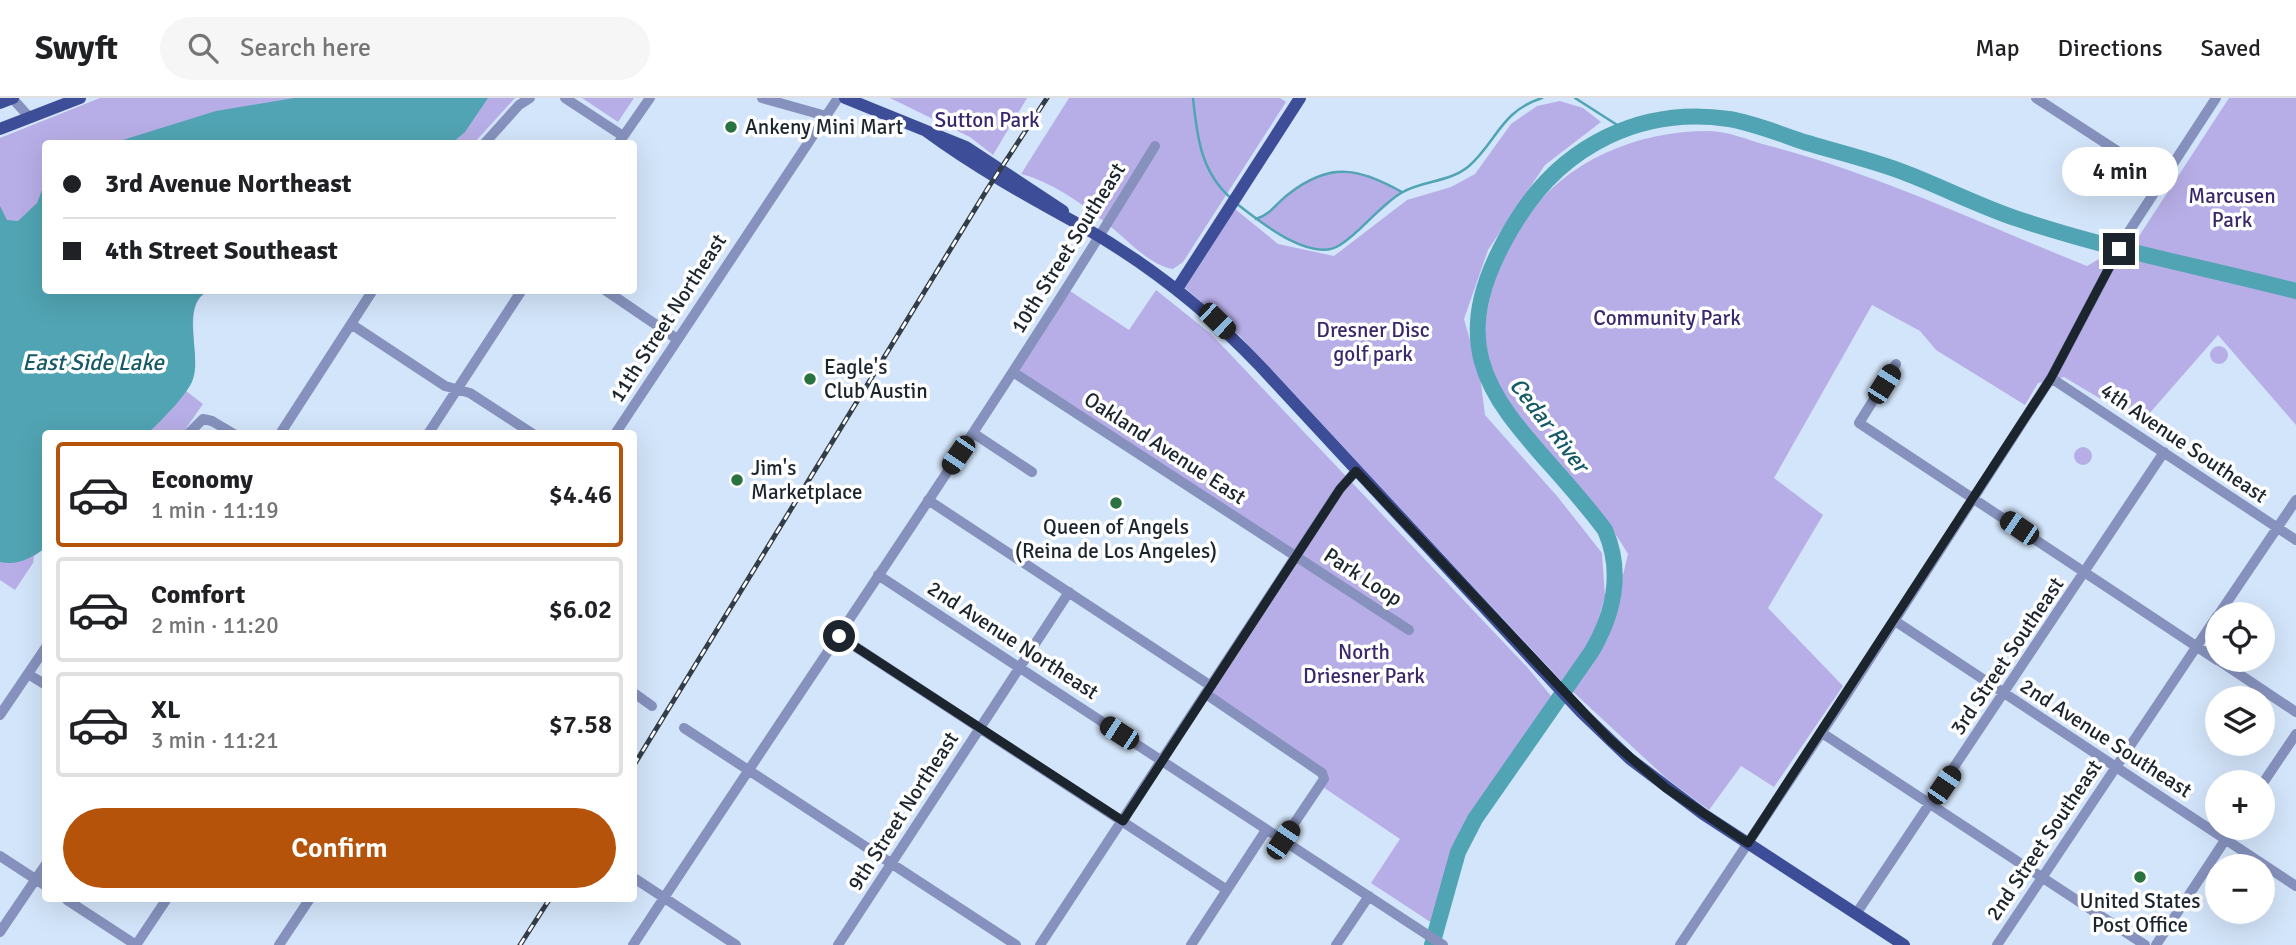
<!DOCTYPE html>
<html lang="en">
<head>
<meta charset="utf-8">
<style>
	:root { --surface:#fff; --page:#f6f6f6; --text:#202124; --muted:#757577; --line:#e0e0e0; --accent:#b45309 }
	body { margin:0; font-family:Signika,sans-serif; background:var(--page); color:var(--text); height:100vh; display:flex; flex-direction:column; font-size:26px; white-space:nowrap }
	* { box-sizing:border-box; margin:0 }
	p { font-size:23px; color:var(--muted) }
	.icon { flex:none; width:38px; height:38px; fill:none; stroke:currentColor; stroke-width:2; stroke-linecap:round; stroke-linejoin:round }
	.map { position:relative; flex:1; overflow:hidden }
	.drawer { position:absolute; left:42px; top:332px; width:595px; height:472px; display:flex; flex-direction:column; background:var(--surface); border-radius:7px; box-shadow:0 7px 28px #0002 }
	.drawer>* { flex:none }
	.banner { position:absolute; left:42px; top:42px; width:595px; height:154px; border-radius:7px; box-shadow:0 7px 28px #0002; display:grid; align-content:center; height:154px; padding:0 21px; background:var(--surface) }
	.tools { position:absolute; left:2205px; top:504px; display:grid; gap:14px }
	.tools a { display:grid; place-items:center; width:70px; height:70px; border-radius:50%; background:var(--surface); box-shadow:0 7px 28px #0002; font-size:35px }
	.end { position:absolute; width:32px; height:32px; margin:-16px; border:9px solid #1c252e; background:#fff; box-shadow:0 0 0 4px #fff }
	.from { border-radius:50% }
	.bubble { position:absolute; height:49px; border-radius:24px; background:var(--surface); box-shadow:0 7px 28px #0002; font-size:23px; font-weight:600; line-height:49px; text-align:center }
	.car { position:absolute; width:21px; height:42px; margin:-21px -10px; border-radius:9px; box-shadow:0 0 5px 2px #0007; background:linear-gradient(#222 24%,#8ab4d8 0 40%,#222 0 76%,#8ab4d8 0 86%,#222 0) }
	.banner b { display:flex; align-items:center; gap:24px; height:66px; font-size:26px }
	.banner b+b { border-top:2px solid var(--line) }
	.banner i { width:18px; height:18px; background:var(--text) }
	ul { padding:12px 0 0; list-style:none }
	li { display:flex; align-items:center; gap:21px; height:105px; margin:0 14px 10px; padding:0 7px; border:4px solid var(--line); border-radius:7px }
	li div { flex:1 }
	li b { display:block; font-size:26px }
	li em { font-style:normal; font-weight:600 }
	li.on { border-color:var(--accent) }
	li>.icon { width:63px; height:63px; stroke-width:1.5 }
	.button { display:flex; gap:14px; margin-top:auto; padding:14px 21px }
	.button a { flex:1; height:80px; border-radius:42px; background:var(--accent); color:#fff; font-size:28px; font-weight:600; line-height:80px; text-align:center }
	header { display:flex; align-items:center; gap:42px; box-sizing:border-box; height:98px; padding:0 35px; background:var(--surface); border-bottom:2px solid var(--line) }
	header strong { font-size:33px }
	nav { display:flex; gap:38px; margin-inline-start:auto; font-size:24px }
	.search { width:490px; height:63px; background:var(--page); display:flex; align-items:center; gap:18px; box-sizing:border-box; padding:0 24px; border-radius:38px; color:var(--muted); font-size:26px }
	.map>svg:first-child { display:block }
	.green { fill:#b8aee7 }
	.water { fill:#51a4b3 }
	.lines { fill:none; stroke-linecap:round; stroke-linejoin:round }
	.stream { stroke:#51a4b3; stroke-width:2.5 }
	.river { stroke:#51a4b3; stroke-width:16 }
	.minor { stroke:#8692bd; stroke-width:10 }
	.major { stroke:#3e4d97; stroke-width:12 }
	.rail-casing { stroke:#333d48; stroke-width:5 }
	.rail { stroke:#fff; stroke-width:2.5; stroke-dasharray:8; stroke-linecap:butt }
	.route { stroke:#1c252e; stroke-width:9 }
	.poi-dot { fill:#2a7340; stroke:#fff; stroke-width:2.5 }
	.labels { text-anchor:middle; dominant-baseline:central; stroke-width:7; stroke-linejoin:round; paint-order:stroke }
	.park-label { font-size:21px; fill:#3b286c; stroke:#fff }
	.poi-label { font-size:21px; fill:#1c252e; stroke:#fff; text-anchor:start }
	.street-label { font-size:21px; fill:#1c252e; stroke:#fff }
	.water-label { font-size:23px; font-style:italic; fill:#155a66; stroke:#fff }
</style>
</head>
<body>
<header>
<strong>Swyft</strong>
<div class="search"><svg class="icon" aria-label="search" viewBox="0 0 24 24"><circle cx="10" cy="10" r="6"/><path d="M15 15l6 6"/></svg>Search here</div>
<nav><a>Map</a><a>Directions</a><a>Saved</a></nav>
</header>
<div class="map">
<svg width="2296" height="847" viewBox="0 0 2296 847">
	<rect width="100%" height="100%" fill="#d3e5fa"/>
	<path class="green" d="M100,0h415l-41,45 -428,1v146l162,1c-31,17 0,72 -22,100l17,13 -21,30h-136l-1,114 -11,8 -1,7 -18,27 -15,-10v-442z
		M582,0h52l-16,24z
		M890,0h137l-34,57 -23,-18z
		M1069,0h211l6,4 -103,160 -10,7c-25,-4 -48,-32 -67,-46 -23,-19 -56,-42 -85,-49z
		M2229,0h67v327l-78,-90 -77,88 -77,-46 -26,6 -13,22 -89,-55 -16,-19 -48,-26 -98,173 49,37 -55,93 75,78 -69,101 -33,-21 -32,44 -43,-32 -95,-88 37,-52 20,-84c-36,-64 -109,-115 -135,-182 -19,-49 2,-103 27,-145 41,-65 114,-96 189,-96 18,0 39,9 57,14 110,28 216,79 321,121l29,-17 12,4z
		M1560,3l23,7 18,14 -56,43 -57,85 -24,69 16,56 5,40 72,81 45,57 3,43 -12,42 -30,45 -324,-348 -54,-47 50,-79 43,35 56,12 73,-56 44,-13 24,-13 36,-50 26,-18z
		M1334,73l35,4 33,17c-13,11 -60,56 -72,58 -26,4 -55,-17 -74,-31 16,-6 19,-14 31,-25 13,-11 30,-20 47,-23z
		M1067,191l62,41 27,-40 55,44 316,333 29,35 -81,117 -17,33 -20,75 -67,-44 29,-44 -80,-54 4,-6 -118,-85 91,-137 -284,-185z
		M2210 257a9 9 0 1 1 18 0a9 9 0 1 1-18 0Z
		M2074 358a9 9 0 1 1 18 0a9 9 0 1 1-18 0Z"/>
	<path class="water" d="M294,0h194l-23,34 -13,11h-339l103,-32z
		M45,84l1,108 162,1c-29,15 -6,62 -15,88 -4,14 -34,44 -46,55h-101l-1,114c-13,10 -28,18 -45,14v-356l7,14 11,1 19,-18z"/>
	<g class="lines">
		<path class="stream" d="M1193,0c4,39 8,75 39,101
			M1575,0l50,32
			M1237,106c22,17 74,60 103,41 22,-14 38,-38 61,-52 21,-13 48,-10 68,-27 28,-25 32,-55 73,-68
			M1256,121c17,-6 21,-17 34,-26 42,-32 69,-24 112,-1"/>
		<path class="river" d="M1432,847l26,-93 17,-33 117,-168c22,-38 31,-80 13,-121 -84,-113 -185,-157 -87,-312 46,-73 124,-112 211,-99 25,4 51,15 75,23 33,10 67,18 99,30 37,14 74,33 112,46 91,31 188,49 281,73"/>
		<path class="minor" d="M12,0l18,20
			M565,0l58,38
			M762,0l64,18
			M2036,0l126,82
			M484,46l35,-39 11,-7
			M618,46l32,-46
			M605,192l72,49
			M351,226l94,62 25,7 63,41
			M1896,266l-37,59 358,237
			M1013,274l396,258
			M2051,280l245,162
			M973,335l59,39
			M188,336l15,-15 9,2 22,13
			M280,336l93,-144
			M428,336l94,-144
			M615,336l223,-336
			M928,402l283,186
			M878,477l565,370
			M2219,516l77,-114
			M1895,523l401,265
			M839,538l388,254
			M2218,562l78,52
			M28,576l18,11
			M634,595l18,13
			M1206,596l116,79 2,6 -41,61
			M0,617l46,-68
			M684,630l332,217
			M1822,635l323,212
			M2263,685l33,-49
			M0,758l46,30
			M634,780l102,67
			M67,802l69,45
			M1856,816l308,-462
			M0,834l46,-68
			M136,847l30,-45
			M279,847l30,-45
			M633,847c174,-266 357,-528 522,-799
			M838,847l231,-353
			M1040,847l300,-456 16,-18
			M1191,847l75,-115
			M1336,847l33,-49
			M1680,847l162,-243 209,-324 75,-142 90,-138
			M1997,847l220,-329
			M2156,847l77,-117"/>
		<path class="major" d="M845,0l121,49 97,64
			M0,5l13,-5
			M0,31l80,-31
			M926,33c49,36 101,65 154,94 67,38 127,85 180,141l321,346 49,47 73,55 201,131
			M1177,191l123,-191"/>
		<defs>
			<path id="rail" d="M634,667l354,-577 59,-90
				M520,847l29,-45"/>
		</defs>
		<use href="#rail" class="rail-casing"/>
		<use href="#rail" class="rail"/>
	</g>
	<g class="lines">
		<path class="route" d="M839,538l284,185 217,-332 16,-18 254,269 56,48 82,55 303,-465 68,-129"/>
	</g>
	<g class="poi-dot">
		<circle cx="731" cy="29" r="7"/>
		<circle cx="810" cy="281" r="7"/>
		<circle cx="737" cy="382" r="7"/>
		<circle cx="1116" cy="405" r="7"/>
		<circle cx="2140" cy="779" r="7"/>
	</g>
	<g class="labels">
		<g class="park-label">
			<text x="987" y="22">Sutton Park</text>
			<text x="2232" y="98">Marcusen<tspan x="2232" dy="24">Park</tspan></text>
			<text x="1667" y="220">Community Park</text>
			<text x="1373" y="232">Dresner Disc<tspan x="1373" dy="24">golf park</tspan></text>
			<text x="1364" y="554">North<tspan x="1364" dy="24">Driesner Park</tspan></text>
		</g>
		<g class="poi-label">
			<text x="745" y="29">Ankeny Mini Mart</text>
			<text x="824" y="269">Eagle's<tspan x="824" dy="24">Club Austin</tspan></text>
			<text x="751" y="370">Jim's<tspan x="751" dy="24">Marketplace</tspan></text>
			<text x="1116" y="429" text-anchor="middle">Queen of Angels<tspan x="1116" dy="24">(Reina de Los Angeles)</tspan></text>
			<text x="2140" y="803" text-anchor="middle">United States<tspan x="2140" dy="24">Post Office</tspan></text>
		</g>
		<g class="street-label">
			<text transform="translate(1068 150) rotate(-58)">10th Street Southeast</text>
			<text transform="translate(668 220) rotate(-57)">11th Street Northeast</text>
			<text transform="translate(2184 345) rotate(34)">4th Avenue Southeast</text>
			<text transform="translate(1165 350) rotate(33)">Oakland Avenue East</text>
			<text transform="translate(1363 479) rotate(33)">Park Loop</text>
			<text transform="translate(1013 542) rotate(33)">2nd Avenue Northeast</text>
			<text transform="translate(2007 558) rotate(-56)">3rd Street Southeast</text>
			<text transform="translate(2106 640) rotate(33)">2nd Avenue Southeast</text>
			<text transform="translate(903 713) rotate(-57)">9th Street Northeast</text>
			<text transform="translate(2044 742) rotate(-56)">2nd Street Southeast</text>
		</g>
		<g class="water-label">
			<text x="93" y="264">East Side Lake</text>
			<text transform="translate(1549 327) rotate(52)">Cedar River</text>
		</g>
	</g>
</svg>
<div class="tools">
<a><svg class="icon" aria-label="locate" viewBox="0 0 24 24"><circle cx="12" cy="12" r="6"/><path d="M12 2v4M12 18v4M2 12h4M18 12h4"/></svg></a>
<a><svg class="icon" aria-label="layers" viewBox="0 0 24 24"><path d="M12 4l9 5-9 5-9-5zM3 14l9 5 9-5"/></svg></a>
<a>+</a>
<a>−</a>
</div>
<i class="end from" style="left:839px;top:538px"></i>
<i class="end" style="left:2119px;top:151px"></i>
<div class="bubble" style="left:2062px;top:49px;width:116px">4 min</div>
<i class="car" style="left:1217px;top:223px;rotate:134deg"></i>
<i class="car" style="left:1884px;top:286px;rotate:32deg"></i>
<i class="car" style="left:958px;top:357px;rotate:214deg"></i>
<i class="car" style="left:2019px;top:430px;rotate:304deg"></i>
<i class="car" style="left:1119px;top:635px;rotate:303deg"></i>
<i class="car" style="left:1944px;top:687px;rotate:34deg"></i>
<i class="car" style="left:1283px;top:742px;rotate:34deg"></i>
<div class="banner">
<b><i class="from"></i>3rd Avenue Northeast</b>
<b><i></i>4th Street Southeast</b>
</div>
<section class="drawer">
<ul>
<li class="on"><svg class="icon" aria-label="car" viewBox="0 0 24 24"><path d="M5 17H2v-5l4-1 3-4h7l3 4 3 1v5h-3M9 17h6M6 11h13"/><circle cx="7" cy="17" r="2"/><circle cx="17" cy="17" r="2"/></svg><div><b>Economy</b><p>1 min · 11:19</p></div><em>$4.46</em></li>
<li><svg class="icon" aria-label="car" viewBox="0 0 24 24"><path d="M5 17H2v-5l4-1 3-4h7l3 4 3 1v5h-3M9 17h6M6 11h13"/><circle cx="7" cy="17" r="2"/><circle cx="17" cy="17" r="2"/></svg><div><b>Comfort</b><p>2 min · 11:20</p></div><em>$6.02</em></li>
<li><svg class="icon" aria-label="car" viewBox="0 0 24 24"><path d="M5 17H2v-5l4-1 3-4h7l3 4 3 1v5h-3M9 17h6M6 11h13"/><circle cx="7" cy="17" r="2"/><circle cx="17" cy="17" r="2"/></svg><div><b>XL</b><p>3 min · 11:21</p></div><em>$7.58</em></li>
</ul>
<div class="button"><a>Confirm</a></div>
</section>
</div>
</body>
</html>
